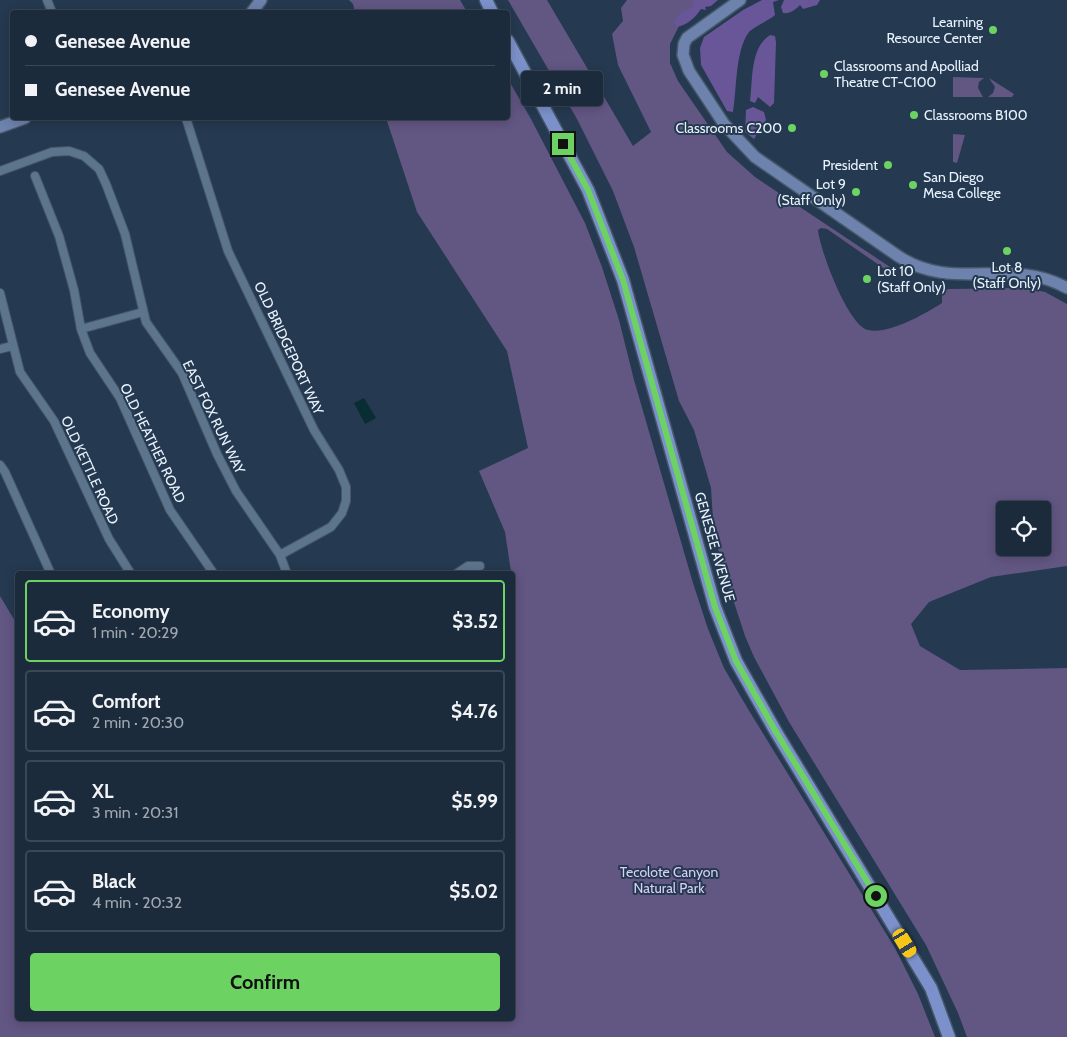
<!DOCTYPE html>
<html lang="en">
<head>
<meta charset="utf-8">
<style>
	:root { --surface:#1c2b3c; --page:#293747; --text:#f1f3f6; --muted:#a0a7af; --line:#3a4756; --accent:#6cd362 }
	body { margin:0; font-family:Cabin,sans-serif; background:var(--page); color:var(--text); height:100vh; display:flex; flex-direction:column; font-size:19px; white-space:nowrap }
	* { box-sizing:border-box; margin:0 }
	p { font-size:16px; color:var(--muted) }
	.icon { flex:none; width:28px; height:28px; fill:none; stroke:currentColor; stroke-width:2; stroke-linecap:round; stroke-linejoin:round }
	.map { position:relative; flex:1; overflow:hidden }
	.details { position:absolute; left:15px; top:571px; width:500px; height:450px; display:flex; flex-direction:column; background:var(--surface); border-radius:5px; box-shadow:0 2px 12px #0003,0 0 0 1px var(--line) }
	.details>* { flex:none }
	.hud { position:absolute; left:10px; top:10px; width:500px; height:110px; border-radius:5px; box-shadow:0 2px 12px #0003,0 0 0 1px var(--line); display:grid; align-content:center; height:110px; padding:0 15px; background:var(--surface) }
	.fabs { position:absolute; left:996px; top:501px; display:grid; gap:10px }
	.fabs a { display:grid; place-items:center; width:55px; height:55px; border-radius:5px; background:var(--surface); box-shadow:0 2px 12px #0003,0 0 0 1px var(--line); font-size:25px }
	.end { position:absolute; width:22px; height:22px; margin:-11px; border:6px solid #6cd362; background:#111; box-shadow:0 0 0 2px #111 }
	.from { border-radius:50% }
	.bubble { position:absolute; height:35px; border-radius:5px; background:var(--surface); box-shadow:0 2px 12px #0003,0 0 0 1px var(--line); font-size:16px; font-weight:700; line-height:35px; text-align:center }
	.car { position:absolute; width:15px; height:30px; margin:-15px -8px; border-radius:6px; box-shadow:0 0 4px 1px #0007; background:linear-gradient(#f5c518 24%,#345 0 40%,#f5c518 0 76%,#345 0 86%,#f5c518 0) }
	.hud b { display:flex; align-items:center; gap:18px; height:48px; font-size:19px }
	.hud b+b { border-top:1px solid var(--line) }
	.hud i { width:12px; height:12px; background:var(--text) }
	ul { padding:9px 0 0; list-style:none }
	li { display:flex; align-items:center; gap:15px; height:82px; margin:0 10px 8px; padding:0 5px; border:2px solid var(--line); border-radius:5px }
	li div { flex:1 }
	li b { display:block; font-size:19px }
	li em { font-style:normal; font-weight:700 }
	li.selected { border-color:var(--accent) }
	li>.icon { width:45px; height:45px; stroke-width:1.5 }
	.action { display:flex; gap:10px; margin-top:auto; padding:10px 15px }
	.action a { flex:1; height:58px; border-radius:5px; background:var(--accent); color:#111; font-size:20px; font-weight:700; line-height:58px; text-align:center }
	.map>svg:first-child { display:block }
	.green { fill:#625683; fill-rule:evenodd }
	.forest { fill:#685698 }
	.water { fill:#082e33 }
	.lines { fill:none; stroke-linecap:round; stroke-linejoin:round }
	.street-casing { stroke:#455769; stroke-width:10 }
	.secondary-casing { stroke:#455769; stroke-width:14 }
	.primary-casing { stroke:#455769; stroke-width:15 }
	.street { stroke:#5d748d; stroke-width:8 }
	.secondary { stroke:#6d82ac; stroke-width:11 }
	.primary { stroke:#7c91cb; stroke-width:12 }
	.route { stroke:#6cd362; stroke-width:6 }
	.poi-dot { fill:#6cd362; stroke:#253950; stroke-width:2 }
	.labels { text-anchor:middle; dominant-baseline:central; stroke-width:4; stroke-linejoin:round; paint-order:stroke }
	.poi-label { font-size:14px; fill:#e8f3fe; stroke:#253950; text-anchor:end }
	.street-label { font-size:14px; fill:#e8f3fe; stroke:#253950 }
	.park-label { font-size:14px; fill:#d7cff6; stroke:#253950 }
</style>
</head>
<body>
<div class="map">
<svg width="1067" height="1037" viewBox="0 0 1067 1037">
	<rect width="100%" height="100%" fill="#253950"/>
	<path class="green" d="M349,0h111l7,12h-112l-2,-8z
		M508,0h39l86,146 18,-14 -33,-67 -6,-31 11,-13 -2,-13 6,-8h83l-31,26 -9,18v19l8,18 49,71 28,25 138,92 -1,5 -65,-45 -6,-1 -3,2c2,20 30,96 50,100 20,5 57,-16 74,-27v-8h-4l5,-5 6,-1 78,-1 18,4 22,12v262l-76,11 -62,25 -18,22 9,22 40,24 107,-2v369h-100l-9,-24 -32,-68 -137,-223 -35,-65 -9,-21 -17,-52 -14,-49 -3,-47 -17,-58 -15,-29 -45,-154 -21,-56 -36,-72zM1005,510h37v38h-37z
		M953,77l31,1 -5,4 -1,6 5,9h-30z
		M989,78l25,16 -2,3h-24l5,-4 2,-6z
		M508,79l23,40 54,104 17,44 17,53 15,60 59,203 15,46 16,39 24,41 147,239 23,46 17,43h-935v-441l18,30v393h494v-426l2,-1 -9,-60 -26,-61 49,-23 -21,-97 -90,-139 -31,-94h122z
		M953,134l12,1 -8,28 -4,-1z"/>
	<path class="forest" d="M693,0h25l-7,6 -6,1 1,3 -5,-1c-6,9 -15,17 -25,18l-2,-5 8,-10 12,-6z
		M762,0h17l-6,2 2,13c-7,6 -21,12 -26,17 -14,19 -12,56 -16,80l-6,-1 -26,-46 -1,-17 4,-11 39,-27z
		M784,0h36l-3,5 -14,4 -3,-4c-5,5 -10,9 -17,8l-2,-6z
		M770,35l5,1 1,6 -2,61 -4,4 -12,-10 -3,6 -5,-2c3,-22 0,-53 20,-66z
		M753,107l11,5 2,8 -12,19 -9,-7 1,-22z"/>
	<path class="water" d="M364,398l12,20 -11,6 -11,-21z"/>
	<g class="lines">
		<defs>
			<path id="street" d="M47,0l5,12
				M186,118l42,133 86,179 25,40 7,17v14l-4,12 -11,14 -51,28
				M0,171l52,-19 17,-1 15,5 15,13 7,15 19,50 21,88 36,51 35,81 19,37 44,64 7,19
				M35,176l24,60 15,54 7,39 9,24 30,45 50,112 44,64
				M0,293l20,79 34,49 55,118 22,35
				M81,329l62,-17
				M0,349l12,-3
				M0,465l5,7 46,102
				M456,574l12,-8h12"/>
			<path id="secondary" d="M740,0l-53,38 -3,6 -1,11 6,16 35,53 31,33 143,99c55,37 112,0 169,32
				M252,12l9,-12
				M0,127l25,-9"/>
			<path id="primary" d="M486,0l6,12
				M508,41l80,149 35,90 92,327 21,54 40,71 155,256 18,49"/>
		</defs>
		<use href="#street" class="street-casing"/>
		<use href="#secondary" class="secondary-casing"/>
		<use href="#primary" class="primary-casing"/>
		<use href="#street" class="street"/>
		<use href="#secondary" class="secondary"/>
		<use href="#primary" class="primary"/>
	</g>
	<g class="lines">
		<path class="route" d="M563,144l25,46 35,90 92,327 21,54 40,71 100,164"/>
	</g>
	<g class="poi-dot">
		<circle cx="993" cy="30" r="5"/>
		<circle cx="824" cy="74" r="5"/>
		<circle cx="914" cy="115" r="5"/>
		<circle cx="792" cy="128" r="5"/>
		<circle cx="888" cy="165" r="5"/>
		<circle cx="913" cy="185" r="5"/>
		<circle cx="856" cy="192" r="5"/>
		<circle cx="1007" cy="251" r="5"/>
		<circle cx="867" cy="279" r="5"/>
	</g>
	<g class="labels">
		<g class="poi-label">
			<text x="983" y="22">Learning<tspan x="983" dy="16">Resource Center</tspan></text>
			<text x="834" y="66" text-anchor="start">Classrooms and Apolliad<tspan x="834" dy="16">Theatre CT-C100</tspan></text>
			<text x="924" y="115" text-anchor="start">Classrooms B100</text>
			<text x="782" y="128">Classrooms C200</text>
			<text x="878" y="165">President</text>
			<text x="923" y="177" text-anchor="start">San Diego<tspan x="923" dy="16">Mesa College</tspan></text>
			<text x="846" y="184">Lot 9<tspan x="846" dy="16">(Staff Only)</tspan></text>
			<text x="1007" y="267" text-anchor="middle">Lot 8<tspan x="1007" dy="16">(Staff Only)</tspan></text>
			<text x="877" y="271" text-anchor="start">Lot 10<tspan x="877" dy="16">(Staff Only)</tspan></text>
		</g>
		<g class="street-label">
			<text transform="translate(289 348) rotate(65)">OLD BRIDGEPORT WAY</text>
			<text transform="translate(214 417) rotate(64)">EAST FOX RUN WAY</text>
			<text transform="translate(153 443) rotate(64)">OLD HEATHER ROAD</text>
			<text transform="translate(90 470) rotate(65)">OLD KETTLE ROAD</text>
			<text transform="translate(715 547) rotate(74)">GENESEE AVENUE</text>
		</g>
		<g class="park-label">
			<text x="669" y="872">Tecolote Canyon<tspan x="669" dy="16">Natural Park</tspan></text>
		</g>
	</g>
</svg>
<div class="fabs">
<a><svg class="icon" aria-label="locate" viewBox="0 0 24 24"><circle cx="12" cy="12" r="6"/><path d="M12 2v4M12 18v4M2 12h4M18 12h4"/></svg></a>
</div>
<i class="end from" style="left:876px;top:896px"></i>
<i class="end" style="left:563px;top:144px"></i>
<div class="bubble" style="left:521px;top:71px;width:82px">2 min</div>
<i class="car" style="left:905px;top:943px;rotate:149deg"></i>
<div class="hud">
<b><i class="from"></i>Genesee Avenue</b>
<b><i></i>Genesee Avenue</b>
</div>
<section class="details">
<ul>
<li class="selected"><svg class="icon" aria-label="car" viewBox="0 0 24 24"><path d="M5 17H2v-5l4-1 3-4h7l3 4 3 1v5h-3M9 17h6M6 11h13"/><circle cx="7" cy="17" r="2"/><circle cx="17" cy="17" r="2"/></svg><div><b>Economy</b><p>1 min · 20:29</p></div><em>$3.52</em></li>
<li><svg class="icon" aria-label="car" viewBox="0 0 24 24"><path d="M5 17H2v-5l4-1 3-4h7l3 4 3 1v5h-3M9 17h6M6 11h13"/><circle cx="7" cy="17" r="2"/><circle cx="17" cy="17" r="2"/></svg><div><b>Comfort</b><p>2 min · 20:30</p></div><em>$4.76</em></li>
<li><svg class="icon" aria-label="car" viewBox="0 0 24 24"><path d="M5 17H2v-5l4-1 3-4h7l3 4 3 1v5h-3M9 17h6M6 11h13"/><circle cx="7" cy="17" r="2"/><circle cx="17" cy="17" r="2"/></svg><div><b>XL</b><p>3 min · 20:31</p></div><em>$5.99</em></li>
<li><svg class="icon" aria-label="car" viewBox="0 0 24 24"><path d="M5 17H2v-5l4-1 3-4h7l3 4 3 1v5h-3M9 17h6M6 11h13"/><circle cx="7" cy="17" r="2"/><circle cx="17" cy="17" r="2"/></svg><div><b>Black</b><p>4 min · 20:32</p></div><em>$5.02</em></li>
</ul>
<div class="action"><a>Confirm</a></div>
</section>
</div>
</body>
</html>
